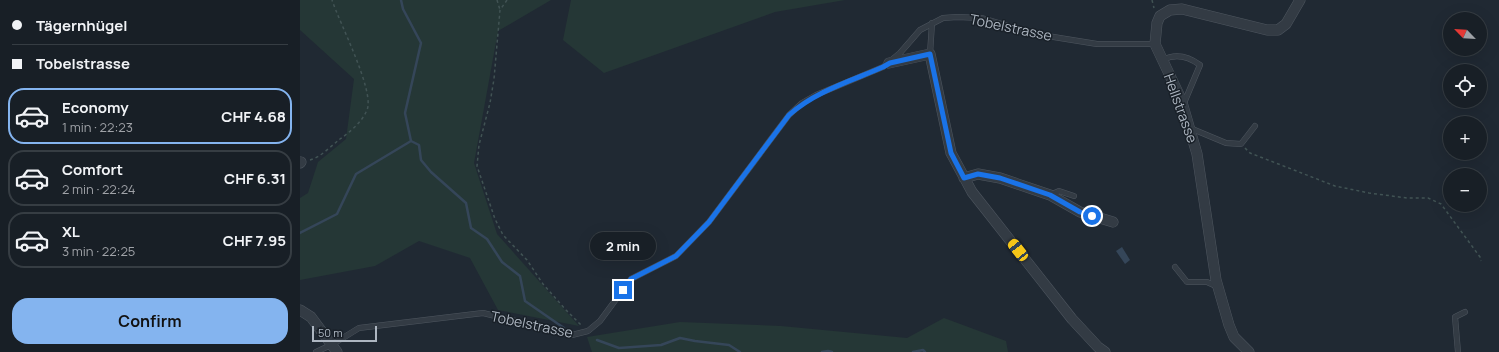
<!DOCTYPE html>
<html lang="en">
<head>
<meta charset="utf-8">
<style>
	:root { --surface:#181f26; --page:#252c32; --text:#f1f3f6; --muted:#9fa2a7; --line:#363d43; --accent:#84b4ef }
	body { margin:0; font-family:Manrope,sans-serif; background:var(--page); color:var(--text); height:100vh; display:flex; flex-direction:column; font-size:15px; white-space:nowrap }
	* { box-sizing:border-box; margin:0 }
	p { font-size:13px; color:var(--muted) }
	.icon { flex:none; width:22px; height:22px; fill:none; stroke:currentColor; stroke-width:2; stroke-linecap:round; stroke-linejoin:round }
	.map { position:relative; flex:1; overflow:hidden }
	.sheet { display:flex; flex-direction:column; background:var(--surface); width:300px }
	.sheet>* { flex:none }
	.hud { display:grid; align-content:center; height:88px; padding:0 12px; background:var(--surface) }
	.needle { width:26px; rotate:295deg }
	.buttons { position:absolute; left:1143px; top:12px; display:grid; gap:8px }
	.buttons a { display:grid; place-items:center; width:44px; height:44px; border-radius:50%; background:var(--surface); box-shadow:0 4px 16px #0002,0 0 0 1px var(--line); font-size:20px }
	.scale { position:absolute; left:12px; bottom:10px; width:65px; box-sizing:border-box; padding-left:4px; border:2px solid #adb6c1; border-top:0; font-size:11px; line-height:14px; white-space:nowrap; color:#adb6c1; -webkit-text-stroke:3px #192028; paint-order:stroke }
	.end { position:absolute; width:18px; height:18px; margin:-9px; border:5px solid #1a73e8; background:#fff; box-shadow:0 0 0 2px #fff }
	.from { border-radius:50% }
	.bubble { position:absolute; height:28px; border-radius:14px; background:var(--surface); box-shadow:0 4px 16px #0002,0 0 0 1px var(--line); font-size:13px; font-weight:700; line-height:28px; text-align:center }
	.car { position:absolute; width:12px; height:24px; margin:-12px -6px; border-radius:5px; box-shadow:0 0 3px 1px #0007; background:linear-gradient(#f5c518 24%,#345 0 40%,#f5c518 0 76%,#345 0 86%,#f5c518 0) }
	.hud b { display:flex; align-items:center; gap:14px; height:38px; font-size:15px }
	.hud b+b { border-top:1px solid var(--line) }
	.hud i { width:10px; height:10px; background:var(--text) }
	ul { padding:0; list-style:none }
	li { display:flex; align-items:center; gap:12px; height:56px; margin:0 8px 6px; padding:0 4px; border:2px solid var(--line); border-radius:16px }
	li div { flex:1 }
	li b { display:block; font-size:15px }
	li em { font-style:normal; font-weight:700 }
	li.on { border-color:var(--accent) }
	li>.icon { width:36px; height:36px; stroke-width:1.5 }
	.button { display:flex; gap:8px; margin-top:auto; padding:8px 12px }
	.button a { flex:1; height:46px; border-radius:16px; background:var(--accent); color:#111; font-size:16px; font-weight:700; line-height:46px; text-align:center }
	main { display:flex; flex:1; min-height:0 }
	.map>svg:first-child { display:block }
	.green { fill:#253736 }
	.water { fill:#354659 }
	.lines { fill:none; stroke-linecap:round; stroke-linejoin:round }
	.stream { stroke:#354659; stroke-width:2.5 }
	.service-casing { stroke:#4e565f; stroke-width:6 }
	.minor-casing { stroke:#4e565f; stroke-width:11 }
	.path { stroke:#415354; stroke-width:1.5; stroke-dasharray:3 3; stroke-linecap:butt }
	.service { stroke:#333b44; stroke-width:5 }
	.minor { stroke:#333b44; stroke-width:10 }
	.route { stroke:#1a73e8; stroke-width:5 }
	.labels { text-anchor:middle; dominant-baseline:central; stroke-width:3; stroke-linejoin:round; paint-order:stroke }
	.street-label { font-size:14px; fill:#adb6c1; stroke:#192028 }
</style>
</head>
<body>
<main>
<section class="sheet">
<div class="hud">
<b><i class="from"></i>Tägernhügel</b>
<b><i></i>Tobelstrasse</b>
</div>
<ul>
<li class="on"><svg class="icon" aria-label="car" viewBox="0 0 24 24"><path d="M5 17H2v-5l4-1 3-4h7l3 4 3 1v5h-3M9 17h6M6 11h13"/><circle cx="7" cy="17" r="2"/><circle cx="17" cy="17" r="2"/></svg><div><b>Economy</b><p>1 min · 22:23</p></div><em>CHF 4.68</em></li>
<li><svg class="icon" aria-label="car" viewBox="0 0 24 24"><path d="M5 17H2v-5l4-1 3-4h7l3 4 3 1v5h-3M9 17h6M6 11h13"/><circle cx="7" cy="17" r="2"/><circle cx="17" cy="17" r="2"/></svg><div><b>Comfort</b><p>2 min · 22:24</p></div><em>CHF 6.31</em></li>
<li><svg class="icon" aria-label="car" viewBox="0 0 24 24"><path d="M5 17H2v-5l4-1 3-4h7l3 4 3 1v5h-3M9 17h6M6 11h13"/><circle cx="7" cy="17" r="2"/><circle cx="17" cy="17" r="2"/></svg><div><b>XL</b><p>3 min · 22:25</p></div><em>CHF 7.95</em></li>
</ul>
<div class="button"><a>Confirm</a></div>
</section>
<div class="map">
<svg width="1199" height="352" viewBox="0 0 1199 352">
	<rect width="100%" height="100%" fill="#202933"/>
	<path class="green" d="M0,0h251l-53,31 -24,132 23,71 82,92 -81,-16 -28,-52 -51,-17 -44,25 -75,14v-82l8,-5 10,-31 28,-23 8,-60 -54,-49z
		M271,0h274l-70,12 -171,61 -41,-33z
		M644,318l62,23 2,11h-416l-5,-15 93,-15 101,4 126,12z"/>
	<path class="water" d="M822,247l8,13 -5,4 -9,-13z"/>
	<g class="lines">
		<path class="stream" d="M101,0l2,9 18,34 -16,70 6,28 8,4 2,15 10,12 35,31 5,25 16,11 15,23 18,14 5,25 39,27
			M0,233l37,-19 19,-40 55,-33
			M297,340l22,8 42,-3 19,-7 15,3 34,4 11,7
			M522,352l6,-1 4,1
			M613,352l10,-2 2,2"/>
		<defs>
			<path id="service" d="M630,54l2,-31
				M863,60c13,-7 26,-3 37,5l-16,38
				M890,128l36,15 15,1 14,-18
				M750,195l9,-4 15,5
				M875,267l12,15h20l11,5
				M16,352l17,-8 26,-16 124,-15 89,22 16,-4 12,-10 31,-42 45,-23 33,-34 80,-107 13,-12 14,-8 67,-28 17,-14 20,-23 23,-12 14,-1 25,1 53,16 62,10h58
				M1158,352l-3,-35 10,-5"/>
			<path id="minor" d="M589,63l41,-9 21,99 21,39 100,127 26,28 7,5
				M0,163l1,-1
				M664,178l14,-4 22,4 50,17 30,17 33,10
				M0,310l11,7 26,35
				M949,352l-15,-15 -5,-12 -13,-45 -19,-126 -16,-55 -26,-55 2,-21 3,-7 10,-6 12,-1 85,21h11l8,-6 14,-24"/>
		</defs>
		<use href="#service" class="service-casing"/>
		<use href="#minor" class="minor-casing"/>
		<path class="path" d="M197,0l3,10
			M207,0l-7,10 -6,69 -4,24 -11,42 -2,21 18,53 8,16 24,25 16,24 23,26 16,16
			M852,0l2,8
			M945,148l5,5 85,33 34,7 38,5h21l13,6 39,53 1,4
			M10,160c11,-3 21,-14 30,-21 10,-7 22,-17 27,-29 8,-19 -28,-88 -35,-110"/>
		<use href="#service" class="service"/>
		<use href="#minor" class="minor"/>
	</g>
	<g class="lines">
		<path class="route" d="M323,290l8,-11 45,-23 33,-34 80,-107c27,-24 62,-34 94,-48l7,-4 40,-9 21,99 13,25 14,-4 22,4 50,17 30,17 12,4"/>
	</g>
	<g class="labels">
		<g class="street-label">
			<text transform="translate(711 27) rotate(12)">Tobelstrasse</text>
			<text transform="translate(881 108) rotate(70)">Hellstrasse</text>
			<text transform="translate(232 324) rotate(12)">Tobelstrasse</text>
		</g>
	</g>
</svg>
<div class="buttons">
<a><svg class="needle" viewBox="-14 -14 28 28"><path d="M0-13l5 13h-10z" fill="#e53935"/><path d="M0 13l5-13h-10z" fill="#9fa2a7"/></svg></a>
<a><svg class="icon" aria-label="locate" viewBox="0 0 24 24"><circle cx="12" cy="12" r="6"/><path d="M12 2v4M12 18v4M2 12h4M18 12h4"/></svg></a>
<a>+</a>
<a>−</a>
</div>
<div class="scale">50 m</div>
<i class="end from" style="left:792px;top:216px"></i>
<i class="end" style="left:323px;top:290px"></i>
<div class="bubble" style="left:290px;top:232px;width:66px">2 min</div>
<i class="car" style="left:718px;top:250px;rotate:322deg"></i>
</div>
</main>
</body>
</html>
